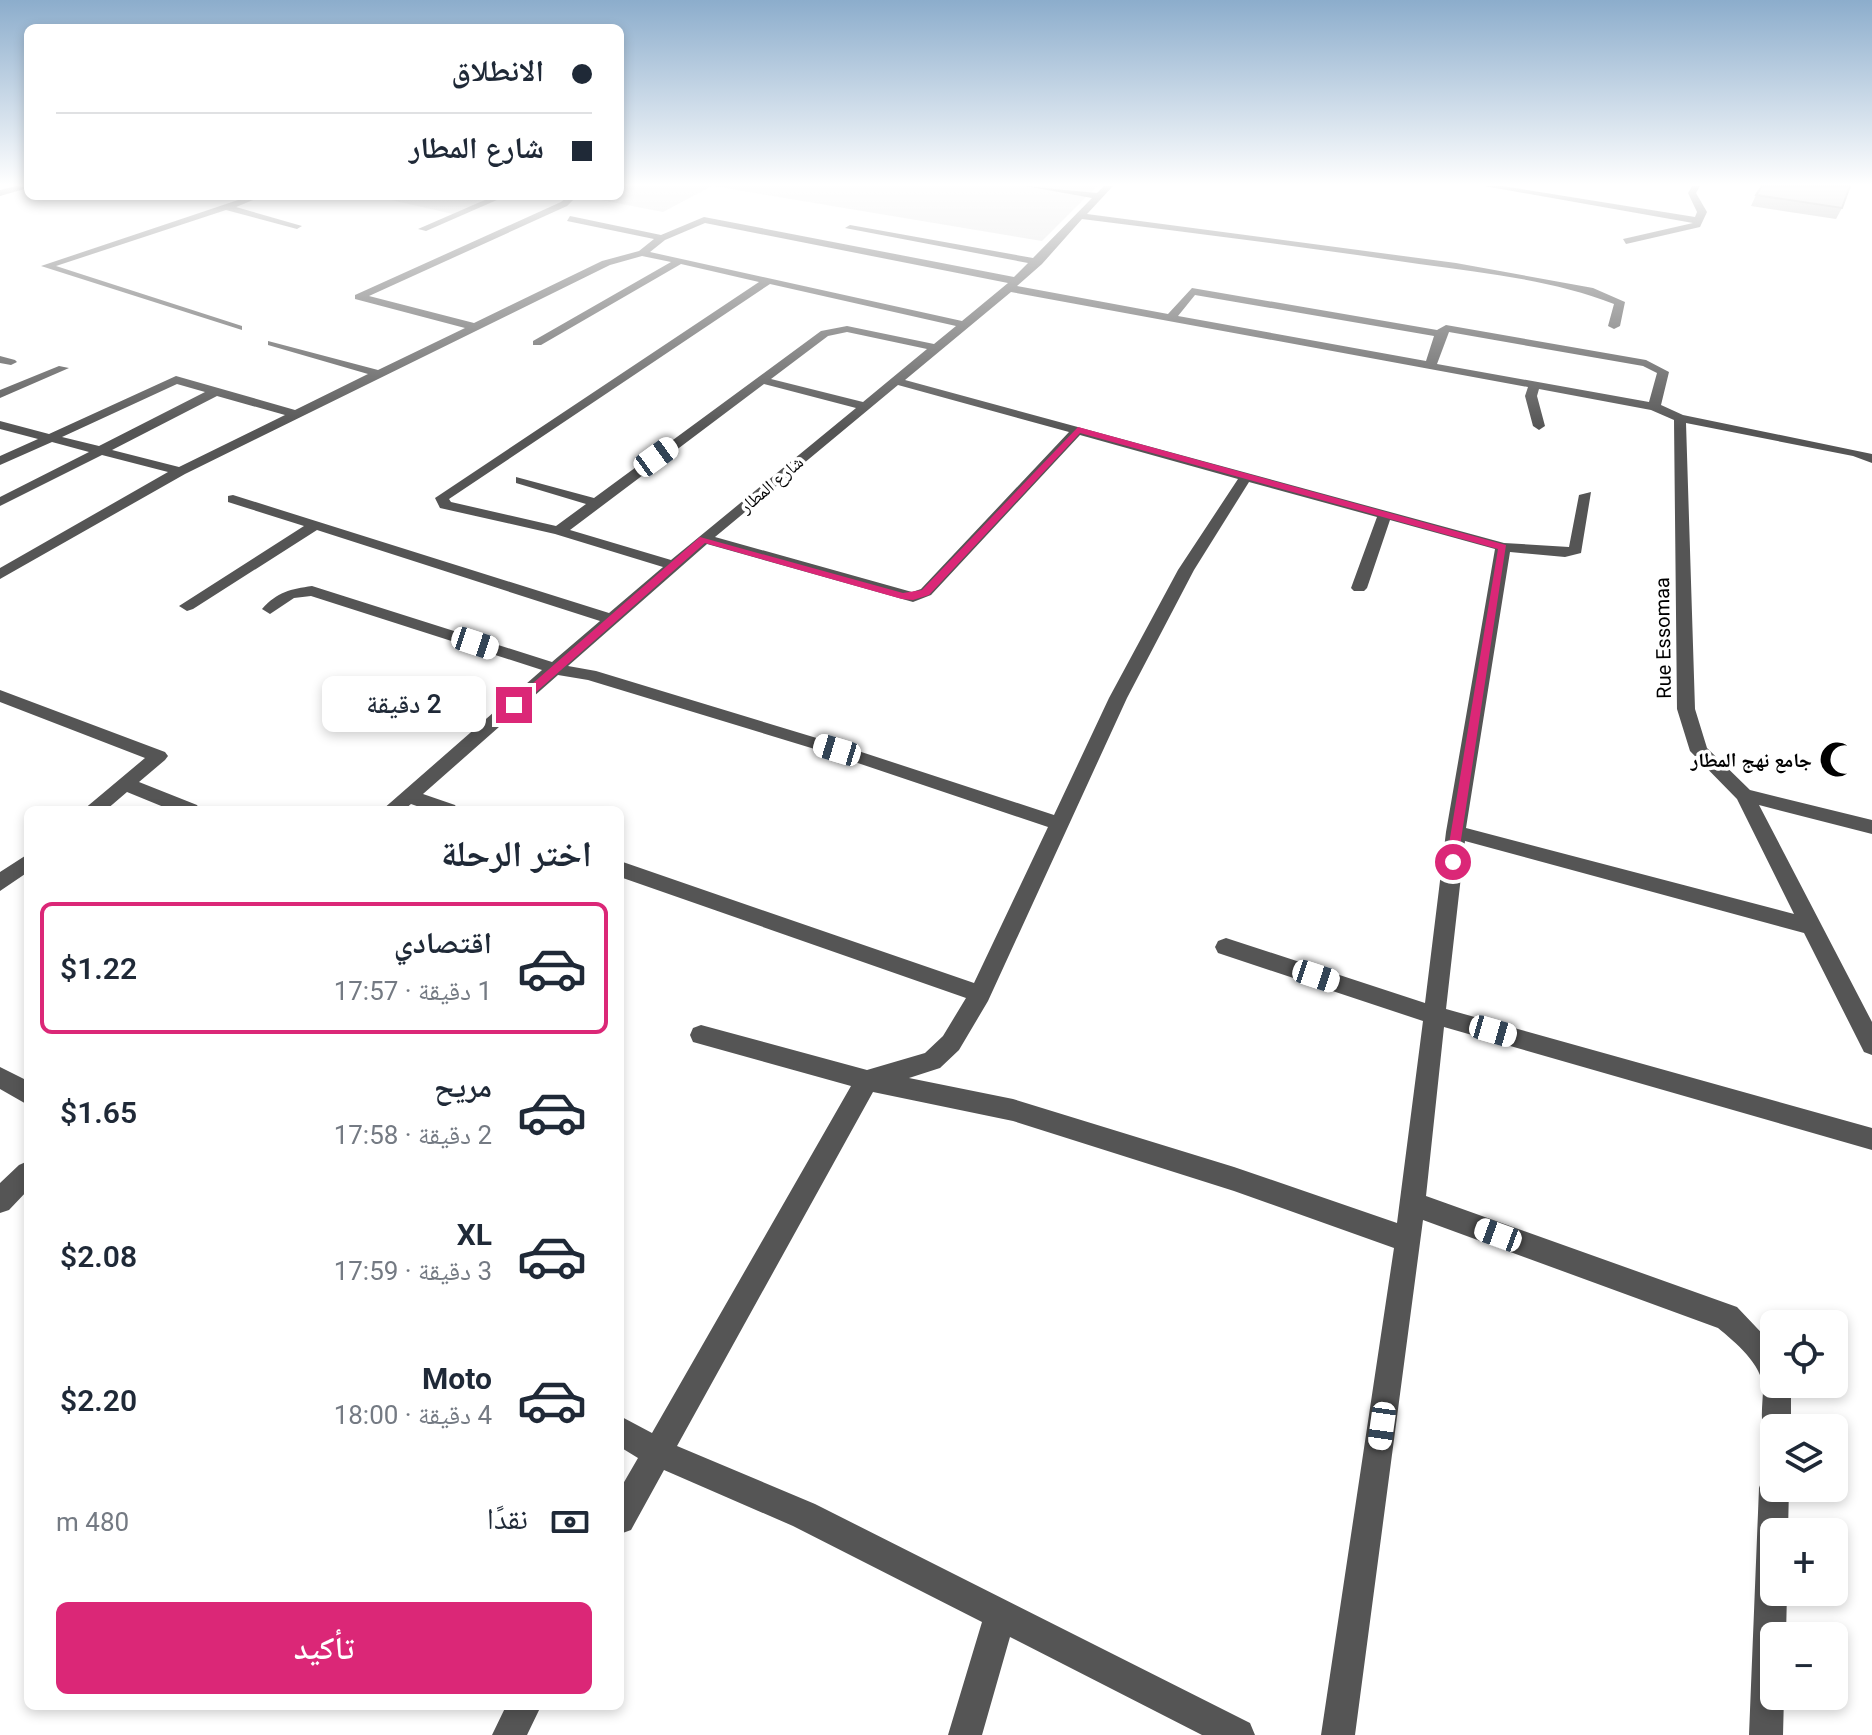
<!DOCTYPE html>
<html lang="ar">
<head>
<meta charset="utf-8">
<style>
	:root { --surface:#fff; --page:#f2f2f3; --text:#1f2937; --muted:#747a83; --line:#e0e1e3; --accent:#db2777 }
	body { margin:0; font-family:Roboto,"Noto Naskh Arabic",sans-serif; background:var(--page); color:var(--text); direction:rtl; height:100vh; display:flex; flex-direction:column; font-size:30px; white-space:nowrap }
	* { box-sizing:border-box; margin:0 }
	p { font-size:26px; color:var(--muted) }
	.icon { flex:none; width:44px; height:44px; fill:none; stroke:currentColor; stroke-width:2; stroke-linecap:round; stroke-linejoin:round }
	.map { position:relative; flex:1; overflow:hidden; direction:ltr }
	.details { position:absolute; left:24px; top:806px; width:600px; height:904px; display:flex; flex-direction:column; background:var(--surface); border-radius:12px; box-shadow:0 4px 12px #0003; direction:rtl }
	.details>* { flex:none }
	.guide { position:absolute; left:24px; top:24px; width:600px; height:176px; border-radius:12px; box-shadow:0 4px 12px #0003; direction:rtl; display:grid; align-content:center; height:176px; padding:0 32px; background:var(--surface) }
	.controls { position:absolute; left:1760px; top:1310px; display:grid; gap:16px }
	.controls a { display:grid; place-items:center; width:88px; height:88px; border-radius:12px; background:var(--surface); box-shadow:0 4px 12px #0003; font-size:40px }
	.end { position:absolute; width:36px; height:36px; margin:-18px; border:10px solid #db2777; background:#fff; box-shadow:0 0 0 4px #fff }
	.from { border-radius:50% }
	.bubble { position:absolute; height:56px; border-radius:12px; background:var(--surface); box-shadow:0 4px 12px #0003; font-size:26px; font-weight:600; line-height:56px; text-align:center; direction:rtl }
	.car { position:absolute; width:24px; height:48px; margin:-24px -12px; border-radius:10px; box-shadow:0 0 6px 2px #0007; background:linear-gradient(#fff 24%,#345 0 40%,#fff 0 76%,#345 0 86%,#fff 0) }
	.guide b { display:flex; align-items:center; gap:28px; height:76px; font-size:30px }
	.guide b+b { border-top:2px solid var(--line) }
	.guide i { width:20px; height:20px; background:var(--text) }
	ul { padding:0; list-style:none }
	li { display:flex; align-items:center; gap:24px; height:132px; margin:0 16px 12px; padding:0 16px; border:4px solid transparent; border-radius:12px }
	li div { flex:1 }
	li b { display:block; font-size:30px }
	li em { font-style:normal; font-weight:600 }
	li.selected { border-color:var(--accent) }
	li>.icon { width:72px; height:72px; stroke-width:1.5 }
	h2 { padding:0 32px; font-size:36px; line-height:96px }
	.pay { display:flex; align-items:center; gap:20px; height:88px; padding:0 32px; font-size:30px }
	.pay p { margin-inline-start:auto }
	.action { display:flex; gap:16px; margin-top:auto; padding:16px 32px }
	.action a { flex:1; height:92px; border-radius:12px; background:var(--accent); color:#fff; font-size:32px; font-weight:600; line-height:92px; text-align:center }
	.map>svg:first-child { display:block }
	.green { fill:#dcdcdc }
	.lines { fill:none; stroke-linecap:round; stroke-linejoin:round }
	.minor { fill:#555; fill-rule:evenodd }
	.wall { fill:#a9a9a9 }
	.building { fill:#c4c4c4; stroke:#898989; stroke-width:2 }
	.route { fill:#db2777 }
	.labels { text-anchor:middle; dominant-baseline:central; stroke-width:7; stroke-linejoin:round; paint-order:stroke }
	.far-street-label { font-size:18px; fill:#000; stroke:#fff }
	.street-label { font-size:20px; fill:#000; stroke:#fff }
	.poi-label { font-size:20px; font-weight:bold; fill:#000; stroke:#fff; text-anchor:end }
</style>
</head>
<body>
<div class="map">
<svg width="1872" height="1735" viewBox="0 0 1872 1735">
	<rect width="100%" height="100%" fill="#fff"/>
	<path class="green" d="M620,186h92l-49,26 -82,-16h39z
		M713,186h384l-55,55z
		M373,196h125l-45,18z"/>
	<g class="lines">
		<path class="minor" d="M17,186l11,2 -28,8v-6z
			M1025,186l72,7 7,-7h9l-26,28 369,49 137,25 32,14 -5,24 -6,3 -6,-3 6,-22c-61,-24 -130,-31 -195,-40 -113,-17 -225,-31 -337,-45l-40,45 -25,22 151,28 24,-26 245,42 9,-5 200,35 23,12 -8,33 22,10 189,39v9l-19,-7 -167,-33 9,286 12,39 43,42 122,30v14l-113,-29 113,217v33l-8,-3 -60,-119 -339,-92 -19,168 426,119v22l-428,-123 -18,169 311,111 37,39v38h17v44h-17v14l-8,-4c-7,-16 -3,-33 -3,-50 -1,-24 -28,-46 -45,-60l-295,-108 -68,515h-34l73,-487 -160,-57 -221,-70 -140,-29 -196,354 138,58 435,219 5,12h-53l-192,-98 -28,98h-34l34,-113 -189,-96 -129,-56 -33,60 -11,4v-45l18,-31 -18,-11v-31l32,17 199,-347 -158,-44 -3,-7 3,-7 8,-3 166,45 58,-17 18,-17 23,-38 -346,-121v-16l354,122 74,-156 -217,-73 -243,-74 -30,-5 -135,119 32,11 3,5h-30l-17,-6 -7,6h-22l160,-140 -231,-74 -17,2 -24,16 -8,-5c15,-17 29,-20 50,-23l240,76 48,-41 -283,-91 -124,79 -6,2 -8,-5 125,-80 -76,-24v-6l5,-1 376,118 54,-46 -108,-33 -115,-26 -5,-10 324,-216 -78,-18 -140,81h-8v-4l138,-79 -29,-6 -32,9 -425,209 -185,105v-11l168,-96 -66,-17 -102,51v-9l89,-45 -37,-10 -52,23v-9l38,-17 -38,-10v-8l49,13 127,-58 119,34 73,-36 -100,-29v-4l110,29 87,-42 -110,-29v-4l206,-93 7,-6h9l-10,10 -198,90 105,27 128,-62 37,-10 15,-12 -87,-18 3,-5 91,19 43,-18 310,60 14,-14 -183,-35 5,-3 183,33 59,-60zM705,223l303,60 -46,38 -312,-69 15,-12zM770,284l186,42 -22,18 -87,-18 -26,5 -227,167 -78,-21v6l70,21 -30,22 -105,-24 -2,-3zM1011,292l517,95 -3,9 8,30 6,4 6,-4 -8,-30 2,-7 112,21 23,10 3,289 13,42 47,48 57,115 -328,-86 44,-276 55,5 16,-4 10,-61 -12,3 -10,52 -65,-4 -599,-163zM1195,295l239,41 -8,25 -248,-45zM847,332l80,17 -64,53 -92,-23 57,-43zM1449,332l194,34 14,7 -8,29 -212,-38zM177,384l28,8 -106,54 -37,-9zM764,384l92,24 -185,152 -101,-30zM898,385l171,47 -148,157 -9,3 -197,-55zM217,396l68,19 -106,52 -67,-17zM1080,435l158,44 -60,91 -69,128 -55,117 -211,-69 -247,-75 -28,-5 139,-122 206,58 18,-7zM1249,482l128,35 -26,71 3,3h10l3,-3 23,-68 105,29 -49,283 -21,171 -199,-65 -8,3 -3,6 3,6 205,68 -26,202 -163,-56 -221,-68 -104,-21 31,-10 19,-18 29,-49 139,-303 67,-128z
			M1484,186h18l193,31 2,-5 -9,-19 4,-7h8l-4,7 11,19 -7,15 -74,17 -3,-5 70,-16z
			M250,196h13l-27,11 66,19 -5,3 -71,-19 -170,56 186,60v4l-201,-64z
			M494,196h12l-80,35 -8,-2z
			M0,356l15,4 2,2 -6,3 -11,-2z
			M59,366l10,2 -69,30v-8z
			M0,690l165,62 3,4 -3,4 -26,22 58,23 3,5h-29l-44,-18 -21,18h-23l62,-52 -145,-56z
			M28,854v18l-28,19v-19z
			M0,1067l28,14v24l-28,-16z
			M28,1161v29l-19,20 -9,3v-30l19,-18z
			M1774,1473v15h15l-1,44h-14v60h13l-1,44h-12v60h10l-1,39h-34l10,-247 4,-11z
			M506,1706h35l-14,29h-35z"/>
	</g>
	<path class="wall" d="M1756,195l86,13 -6,11 -85,-13z"/>
	<path class="building" d="M1762,186h88l-8,22 -86,-13z"/>
	<linearGradient id="sky" x2="0" y2="1"><stop stop-color="#8cadcc"/><stop offset="0.43" stop-color="#fff"/><stop offset="1" stop-color="#fff" stop-opacity="0"/></linearGradient>
	<rect width="1872" height="429" fill="url(#sky)"/>
	<path class="route" d="M1078,427l428,118 -49,321 -11,-4 52,-313 -418,-116 -151,162 -16,5 -11,-1 -197,-56 -187,165 -10,-3 192,-168 203,56 19,-3z"/>
	<defs>
		<symbol id="mosque-bare" viewBox="-9 -9 18 18"><path d="M3.5-4.9A6 6 0 1 0 3.5 4.9A5 5 0 1 1 3.5-4.9Z" fill="#000" stroke="#fff" stroke-width="2.5" paint-order="stroke"/></symbol>
	</defs>
	<g fill-rule="evenodd">
		<use href="#mosque-bare" x="1812" y="734" width="51" height="51"/>
	</g>
	<g class="labels">
		<g class="far-street-label">
			<text transform="translate(771 484) rotate(-40)">شارع المطار</text>
		</g>
		<g class="street-label">
			<text transform="translate(1663 638) rotate(-91)">Rue Essomaa</text>
		</g>
		<g class="poi-label">
			<text x="1812" y="760">جامع نهج المطار</text>
		</g>
	</g>
</svg>
<div class="controls">
<a><svg class="icon" aria-label="locate" viewBox="0 0 24 24"><circle cx="12" cy="12" r="6"/><path d="M12 2v4M12 18v4M2 12h4M18 12h4"/></svg></a>
<a><svg class="icon" aria-label="layers" viewBox="0 0 24 24"><path d="M12 4l9 5-9 5-9-5zM3 14l9 5 9-5"/></svg></a>
<a>+</a>
<a>−</a>
</div>
<i class="end from" style="left:1453px;top:862px"></i>
<i class="end" style="left:514px;top:705px"></i>
<div class="bubble" style="left:322px;top:676px;width:164px">2 دقيقة</div>
<i class="car" style="left:656px;top:457px;rotate:54deg"></i>
<i class="car" style="left:475px;top:643px;rotate:108deg"></i>
<i class="car" style="left:837px;top:750px;rotate:287deg"></i>
<i class="car" style="left:1316px;top:976px;rotate:108deg"></i>
<i class="car" style="left:1493px;top:1031px;rotate:106deg"></i>
<i class="car" style="left:1498px;top:1235px;rotate:290deg"></i>
<i class="car" style="left:1382px;top:1426px;rotate:188deg"></i>
<div class="guide">
<b><i class="from"></i>الانطلاق</b>
<b><i></i>شارع المطار</b>
</div>
<section class="details">
<h2>اختر الرحلة</h2>
<ul>
<li class="selected"><svg class="icon" aria-label="car" viewBox="0 0 24 24"><path d="M5 17H2v-5l4-1 3-4h7l3 4 3 1v5h-3M9 17h6M6 11h13"/><circle cx="7" cy="17" r="2"/><circle cx="17" cy="17" r="2"/></svg><div><b>اقتصادي</b><p>1 دقيقة · 17:57</p></div><em>$1.22</em></li>
<li><svg class="icon" aria-label="car" viewBox="0 0 24 24"><path d="M5 17H2v-5l4-1 3-4h7l3 4 3 1v5h-3M9 17h6M6 11h13"/><circle cx="7" cy="17" r="2"/><circle cx="17" cy="17" r="2"/></svg><div><b>مريح</b><p>2 دقيقة · 17:58</p></div><em>$1.65</em></li>
<li><svg class="icon" aria-label="car" viewBox="0 0 24 24"><path d="M5 17H2v-5l4-1 3-4h7l3 4 3 1v5h-3M9 17h6M6 11h13"/><circle cx="7" cy="17" r="2"/><circle cx="17" cy="17" r="2"/></svg><div><b>XL</b><p>3 دقيقة · 17:59</p></div><em>$2.08</em></li>
<li><svg class="icon" aria-label="car" viewBox="0 0 24 24"><path d="M5 17H2v-5l4-1 3-4h7l3 4 3 1v5h-3M9 17h6M6 11h13"/><circle cx="7" cy="17" r="2"/><circle cx="17" cy="17" r="2"/></svg><div><b>Moto</b><p>4 دقيقة · 18:00</p></div><em>$2.20</em></li>
</ul>
<div class="pay"><svg class="icon" aria-label="cash" viewBox="0 0 24 24"><path d="M3 7h18v10H3z"/><circle cx="12" cy="12" r="2"/></svg>نقدًا<p>480 m</p></div>
<div class="action"><a>تأكيد</a></div>
</section>
</div>
</body>
</html>
